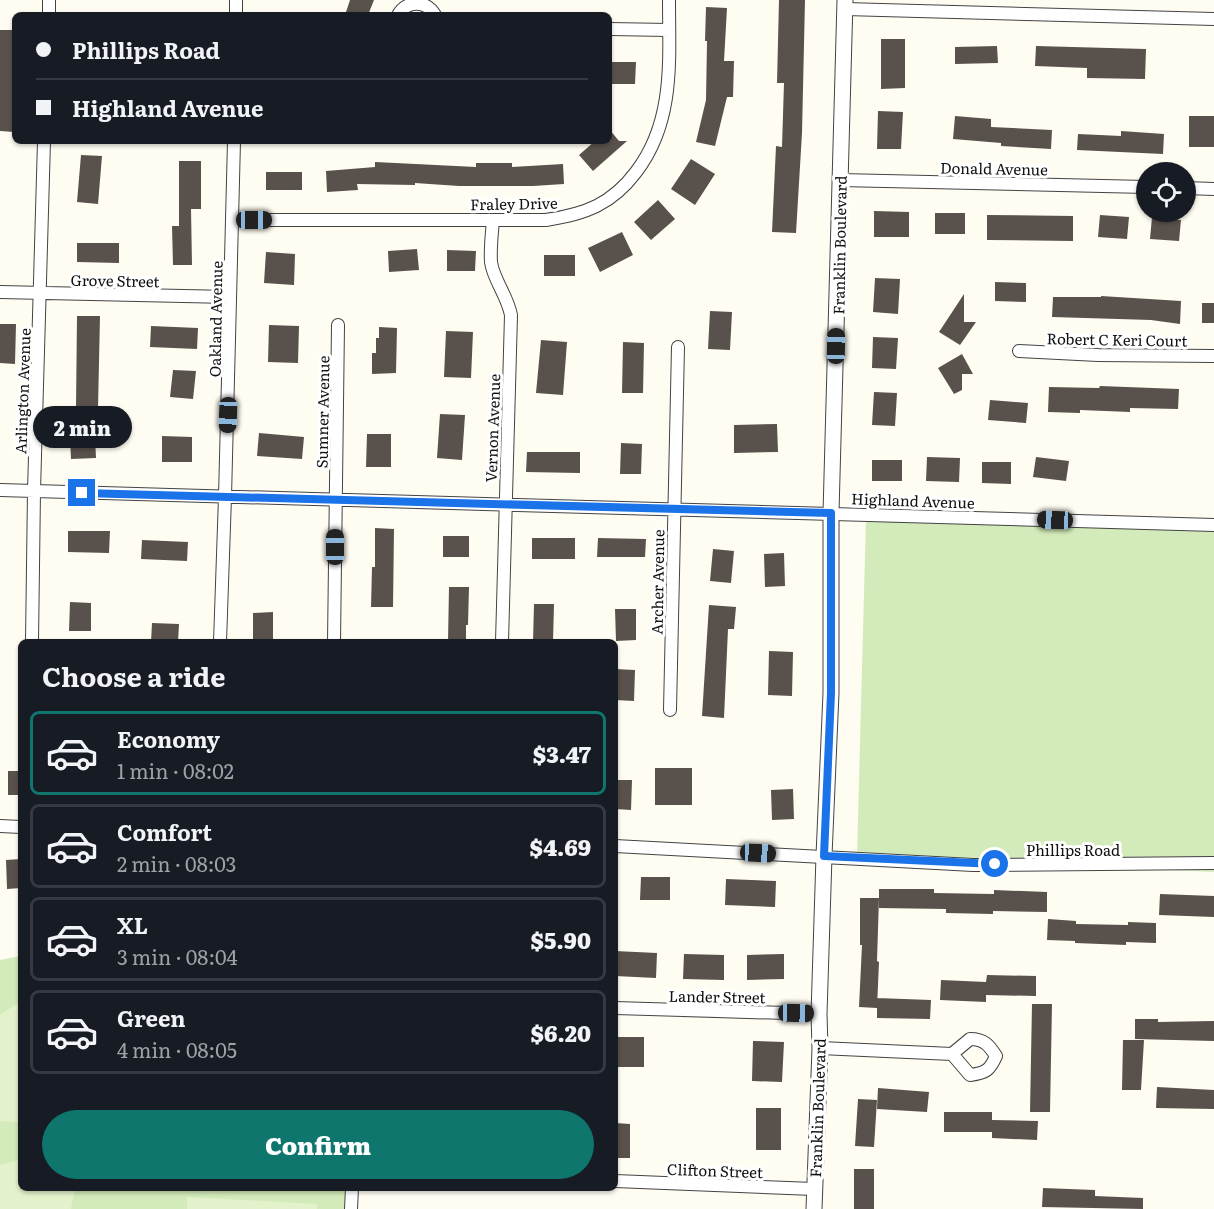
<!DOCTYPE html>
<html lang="en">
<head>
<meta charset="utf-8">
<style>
	:root { --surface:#171b24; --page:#20242c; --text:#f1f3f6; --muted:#9ea1a6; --line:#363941; --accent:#0f766e }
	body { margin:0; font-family:Literata,serif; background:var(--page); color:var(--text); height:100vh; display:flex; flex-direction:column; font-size:22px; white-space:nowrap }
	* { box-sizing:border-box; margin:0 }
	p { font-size:20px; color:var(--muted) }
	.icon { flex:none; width:33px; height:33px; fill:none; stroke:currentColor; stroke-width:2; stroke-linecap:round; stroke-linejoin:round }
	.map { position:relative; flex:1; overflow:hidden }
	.sheet { position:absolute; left:18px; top:639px; width:600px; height:552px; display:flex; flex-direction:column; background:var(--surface); border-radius:9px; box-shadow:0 2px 4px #0004 }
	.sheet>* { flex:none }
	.banner { position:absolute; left:12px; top:12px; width:600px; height:132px; border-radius:9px; box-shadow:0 2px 4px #0004; display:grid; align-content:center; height:132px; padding:0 24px; background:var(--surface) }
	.tools { position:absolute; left:1136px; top:162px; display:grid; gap:12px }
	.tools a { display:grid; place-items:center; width:60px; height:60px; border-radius:50%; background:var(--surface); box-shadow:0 2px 4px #0004; font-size:30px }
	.end { position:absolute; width:27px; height:27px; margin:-14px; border:8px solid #1a73e8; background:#fff; box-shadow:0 0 0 3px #fff }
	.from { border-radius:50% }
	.bubble { position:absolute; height:42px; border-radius:21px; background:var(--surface); box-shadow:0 2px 4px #0004; font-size:20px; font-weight:800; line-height:42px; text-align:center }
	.car { position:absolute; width:18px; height:36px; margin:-18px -9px; border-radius:8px; box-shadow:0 0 4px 2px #0007; background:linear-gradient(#222 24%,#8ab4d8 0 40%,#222 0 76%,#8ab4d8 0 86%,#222 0) }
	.banner b { display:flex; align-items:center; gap:21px; height:57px; font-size:22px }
	.banner b+b { border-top:2px solid var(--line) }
	.banner i { width:15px; height:15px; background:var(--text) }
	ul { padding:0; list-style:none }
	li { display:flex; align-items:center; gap:18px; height:84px; margin:0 12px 9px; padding:0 12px; border:3px solid var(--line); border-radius:9px }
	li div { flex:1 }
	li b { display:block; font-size:22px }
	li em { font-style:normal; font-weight:800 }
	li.current { border-color:var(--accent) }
	li>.icon { width:54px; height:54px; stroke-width:1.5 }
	h2 { padding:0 24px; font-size:27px; line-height:72px }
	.cta { display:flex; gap:12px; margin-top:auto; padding:12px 24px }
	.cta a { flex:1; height:69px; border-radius:36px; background:var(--accent); color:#fff; font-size:24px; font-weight:800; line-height:69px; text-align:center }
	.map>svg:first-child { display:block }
	.green { fill:#d3ebba }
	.pitch { fill:#e4f2cc }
	.building { fill:#59514c }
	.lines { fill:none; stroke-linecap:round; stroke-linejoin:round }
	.minor-casing { stroke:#434343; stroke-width:14 }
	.tertiary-casing { stroke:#434343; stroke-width:17 }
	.minor { stroke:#fff; stroke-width:12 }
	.tertiary { stroke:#fff; stroke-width:15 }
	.route { stroke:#1a73e8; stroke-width:8 }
	.labels { text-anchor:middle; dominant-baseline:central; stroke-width:6; stroke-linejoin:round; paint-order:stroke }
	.street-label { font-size:15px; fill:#101010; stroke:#fff }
</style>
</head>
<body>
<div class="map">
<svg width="1214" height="1209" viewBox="0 0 1214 1209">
	<rect width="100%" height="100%" fill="#fffdf2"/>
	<path class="green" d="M866,518l348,8v346l-357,-16z
		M21,956v232h337l-1,21h-357v-249z"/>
	<path class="pitch" d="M21,1001v121l-21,-1v-106z
		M21,1159v29h54l-4,21h-71v-44z
		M187,1197l130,7v5h-130z"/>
	<path class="building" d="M350,0h24l-6,15h-23z
		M779,0h26l-3,133 -6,100 -24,-1 4,-86 6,1 2,-64h-7z
		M706,7l21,1 -3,53h10l-1,36h-6l-12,49 -19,-4 10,-42 1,-59h-2z
		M0,30h15l-1,102 -14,-1z
		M881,39h24v49l-24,1z
		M997,46l1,17 -43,1v-17z
		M1036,46l110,3 -1,30 -58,-1v-10l-52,-2z
		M609,62h27l-1,22h-26z
		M878,111l25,1 -2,37h-24z
		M955,116l36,3v8l61,3 -1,19 -50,-3v-3l-48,-4z
		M1189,116h25v31h-25z
		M609,129l10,12h8l-34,30 -14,-16 16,-14h14z
		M1121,131l43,3 -1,20 -86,-4 1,-16 43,2z
		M81,155l21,1 -4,48 -21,-2z
		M691,159l24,15 -20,31 -24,-16z
		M179,161h22v48h-10l1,56h-19l-1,-39h7z
		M375,162l101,5v-4h36v4l51,-3 1,20 -31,2h-74l-44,-3v2l-58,-1 1,6 -31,2 -1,-21 49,-4z
		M266,172h36v18h-36z
		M658,200l17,19 -24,21 -17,-18z
		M874,211l35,1v25h-35z
		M935,213h30v21h-30z
		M987,215l86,1v25l-86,-1z
		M1100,215l29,2 -2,22 -29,-2z
		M1152,217l29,3 -2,21 -29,-2z
		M622,232l11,23 -33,17 -12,-24z
		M77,243h42v20l-42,-1z
		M417,249l2,21 -30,2 -1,-21z
		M447,250l29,1 -1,20h-28z
		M266,252l29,2 -1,31 -30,-2z
		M544,255h31v21h-31z
		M875,278l25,1 -2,35 -25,-2z
		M995,282l31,1v19l-31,-1z
		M964,294v28h12l-16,23 -21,-13z
		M1101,296l80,5 -1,23 -29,-4 -99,-3 1,-20h48z
		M1202,303h12v20h-12z
		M710,311l22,1 -2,38 -22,-1z
		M77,316h23l-2,92h-22z
		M0,324h16l-1,40 -15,-1z
		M269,325l30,1 -1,37 -30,-1z
		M151,326l47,2 -1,21 -47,-2z
		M379,327l18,1 -1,45 -24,1v-21h4v-15h3z
		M446,331l27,1 -2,46 -27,-1z
		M873,337l25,1 -2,31 -24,-1z
		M541,340l26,2 -4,53 -27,-2z
		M623,342l21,1 -1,50h-21z
		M962,354l11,20h-11v16l-8,4 -16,-26z
		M173,370l23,1 -3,28 -23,-2z
		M1100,386l79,3 -1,20 -48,-1v4l-50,-2v3l-32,-1 1,-25 50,1z
		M874,392l23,1 -2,33 -23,-1z
		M990,400l38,3 -2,20 -38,-3z
		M440,414l25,1 -3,45 -25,-2z
		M777,424l1,28 -44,1v-28z
		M259,433l45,4 -2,22 -45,-3z
		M367,434h24v33h-25z
		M162,436l30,1v25h-30z
		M95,437l1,21 -25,1 -1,-21z
		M621,443l21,1 -1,30h-21z
		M527,452h53v21l-54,-1z
		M927,457l33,1 -1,24 -33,-1z
		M1036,457l33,4 -3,20 -33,-4z
		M872,460h30v21h-30z
		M982,462h29v22l-29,-1z
		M375,528l19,1 -1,78h-22l1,-40h3z
		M68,531h42l-1,22 -41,-1z
		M443,536h26v21h-26z
		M532,538h43v21h-43z
		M598,538l48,1 -1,18h-48z
		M142,540l46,2 -1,19 -46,-2z
		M713,549l21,2 -3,32 -21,-2z
		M784,553l1,33 -20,1 -1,-33z
		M449,587h20l-1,38h-2v17h-18z
		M70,602l21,1v28h-22z
		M534,604h20l-1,38h-20z
		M709,605l27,2 -2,22h-6l-4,89 -22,-2z
		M615,609h21v31l-20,1z
		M273,612v30h-20v-29z
		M152,623l27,1 -1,18h-27z
		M769,651l24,1 -1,44 -24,-1z
		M615,669l20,1 -1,31 -19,-1z
		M655,768h37v37h-37z
		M8,771h13v24h-13z
		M615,780h17l-1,30 -16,-1z
		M793,789l1,30 -22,1 -1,-30z
		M21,859v29l-14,1 -1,-29z
		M641,877h29v23h-30z
		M726,879l50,2 -1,26 -50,-2z
		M879,889h55v4l60,1v-4l53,2v20l-54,-1v3l-47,-1v-4l-67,-1z
		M1160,894l54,2v21l-55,-2z
		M860,898h19l-2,63 2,1 -2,46 -18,-1 3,-62h-2z
		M1048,919l28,2v3l52,1v-3l28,1v20l-30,-1v3l-51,-2v-2l-28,-1z
		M615,951l42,2 -1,25 -41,-2z
		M684,954l40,1v25l-41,-1z
		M784,954v25l-37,1v-25z
		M987,975l49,1v20l-50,-1v7l-46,-2 1,-20 45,2z
		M877,998l54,2 -1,19 -53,-1z
		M1032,1004h20l-2,108h-20z
		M1135,1019h23v3l56,-1v20l-79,-2z
		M615,1037h29v30h-29z
		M1123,1040h21l-3,50h-19z
		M753,1041l31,1 -2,40 -30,-1z
		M1157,1087l57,3v19l-58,-1z
		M878,1088l51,4 -2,20 -50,-3z
		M858,1099l19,1 -3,47 -19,-1z
		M756,1108h25v42h-25z
		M944,1112h48v8l46,1 -1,19 -45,-2v-6h-48z
		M615,1123l15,1v34h-15z
		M854,1169h20v40h-20z
		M1043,1188l52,2v6l48,2v11l-101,-2z"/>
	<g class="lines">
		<defs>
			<path id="minor" d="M845,9l369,10
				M49,15v-15
				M236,15v-15
				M398,15c9,-15 28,-15 37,0
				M609,29l60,1
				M840,180l306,7
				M1185,188l29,1
				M233,220h313c40,-6 66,-16 90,-48 39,-51 33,-112 33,-172
				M493,220c-1,13 -3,28 -2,42 2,17 16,33 20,53l-9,327
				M0,292l229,5
				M1019,351l79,4 116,1
				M0,490l1214,35
				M32,642l2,-151 10,-350
				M220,642l5,-145 9,-356
				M334,642l4,-317
				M670,710l8,-363
				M0,826l21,1
				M615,846l358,19 241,-2
				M615,1008l204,6
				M970,1039c14,0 19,6 26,17 -6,14 -10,17 -26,19l-18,-21z
				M820,1048l132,6
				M615,1181l199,8
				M351,1209l1,-21"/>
			<path id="tertiary" d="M814,1209l6,-161 -1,-34 5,-158 7,-163v-180l14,-513"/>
		</defs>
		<use href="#minor" class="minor-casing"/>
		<use href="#tertiary" class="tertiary-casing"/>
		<use href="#minor" class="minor"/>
		<use href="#tertiary" class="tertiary"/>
	</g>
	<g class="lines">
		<path class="route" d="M82,493l749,20v180l-7,163 171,8"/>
	</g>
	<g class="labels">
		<g class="street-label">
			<text transform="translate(994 168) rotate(1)">Donald Avenue</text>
			<text transform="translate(514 203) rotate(-1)">Fraley Drive</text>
			<text transform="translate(839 245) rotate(-89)">Franklin Boulevard</text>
			<text transform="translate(115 280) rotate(1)">Grove Street</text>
			<text transform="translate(215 319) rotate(-89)">Oakland Avenue</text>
			<text transform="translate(1117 339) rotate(1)">Robert C Keri Court</text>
			<text transform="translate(22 391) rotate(-88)">Arlington Avenue</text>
			<text transform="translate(322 412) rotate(-89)">Sumner Avenue</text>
			<text transform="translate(492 428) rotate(-88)">Vernon Avenue</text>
			<text transform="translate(913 500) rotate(2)">Highland Avenue</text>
			<text transform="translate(657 582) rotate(-89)">Archer Avenue</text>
			<text x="1073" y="849">Phillips Road</text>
			<text transform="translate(717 996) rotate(1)">Lander Street</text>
			<text transform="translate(817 1108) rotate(-88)">Franklin Boulevard</text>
			<text transform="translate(715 1170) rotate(2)">Clifton Street</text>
		</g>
	</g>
</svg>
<div class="tools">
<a><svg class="icon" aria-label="locate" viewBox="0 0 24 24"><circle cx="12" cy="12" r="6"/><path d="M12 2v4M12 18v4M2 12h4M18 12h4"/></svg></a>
</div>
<i class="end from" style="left:995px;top:864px"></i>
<i class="end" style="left:82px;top:493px"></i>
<div class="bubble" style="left:33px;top:406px;width:99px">2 min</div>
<i class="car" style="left:254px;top:220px;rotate:90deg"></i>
<i class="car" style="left:836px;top:346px;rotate:1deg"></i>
<i class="car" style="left:228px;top:415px;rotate:182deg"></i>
<i class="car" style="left:1055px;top:520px;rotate:272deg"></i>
<i class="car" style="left:335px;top:547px;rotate:0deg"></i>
<i class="car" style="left:758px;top:853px;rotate:93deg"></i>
<i class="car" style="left:796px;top:1013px;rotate:91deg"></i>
<div class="banner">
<b><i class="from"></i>Phillips Road</b>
<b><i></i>Highland Avenue</b>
</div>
<section class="sheet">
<h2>Choose a ride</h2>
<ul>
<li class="current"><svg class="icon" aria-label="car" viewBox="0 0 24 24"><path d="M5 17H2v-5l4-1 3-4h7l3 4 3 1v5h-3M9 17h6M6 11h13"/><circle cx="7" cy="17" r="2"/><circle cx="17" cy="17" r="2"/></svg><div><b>Economy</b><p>1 min · 08:02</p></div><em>$3.47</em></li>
<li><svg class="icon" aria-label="car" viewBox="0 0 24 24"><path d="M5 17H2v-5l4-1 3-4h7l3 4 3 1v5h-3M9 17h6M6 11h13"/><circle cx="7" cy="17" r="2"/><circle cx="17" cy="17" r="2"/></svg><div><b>Comfort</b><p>2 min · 08:03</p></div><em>$4.69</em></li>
<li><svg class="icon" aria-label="car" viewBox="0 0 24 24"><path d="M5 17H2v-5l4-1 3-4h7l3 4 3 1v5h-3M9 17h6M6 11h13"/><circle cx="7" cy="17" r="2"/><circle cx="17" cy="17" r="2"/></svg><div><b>XL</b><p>3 min · 08:04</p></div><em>$5.90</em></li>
<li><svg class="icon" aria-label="car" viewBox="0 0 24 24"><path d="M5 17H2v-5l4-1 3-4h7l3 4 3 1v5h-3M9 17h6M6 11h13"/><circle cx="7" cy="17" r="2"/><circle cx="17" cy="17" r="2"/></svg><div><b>Green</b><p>4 min · 08:05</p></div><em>$6.20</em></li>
</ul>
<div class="cta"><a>Confirm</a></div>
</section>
</div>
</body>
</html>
